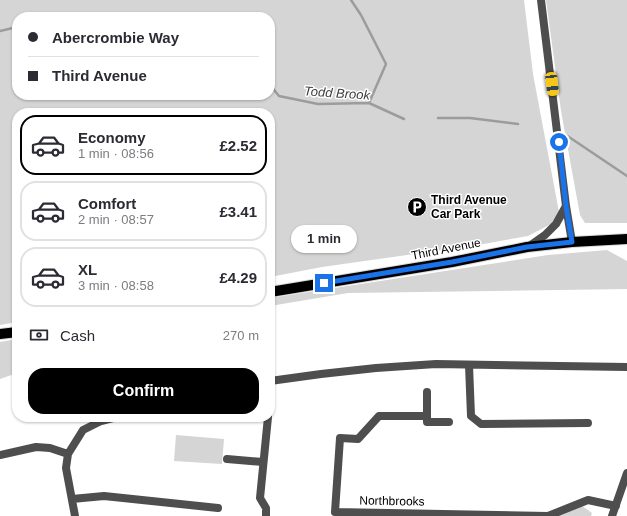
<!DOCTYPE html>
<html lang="en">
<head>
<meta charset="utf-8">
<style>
	:root { --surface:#fff; --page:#f7f7f7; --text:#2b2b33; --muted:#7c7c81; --line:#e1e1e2; --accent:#000 }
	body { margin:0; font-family:Helvetica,sans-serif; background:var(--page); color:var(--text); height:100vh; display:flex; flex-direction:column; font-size:15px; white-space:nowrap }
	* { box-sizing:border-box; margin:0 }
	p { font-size:13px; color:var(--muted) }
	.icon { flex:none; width:22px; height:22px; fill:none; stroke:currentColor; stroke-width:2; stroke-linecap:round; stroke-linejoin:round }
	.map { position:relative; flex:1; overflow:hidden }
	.side { position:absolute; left:12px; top:108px; width:263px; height:314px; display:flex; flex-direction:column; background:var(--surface); border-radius:16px; box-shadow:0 1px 3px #0004 }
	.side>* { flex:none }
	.top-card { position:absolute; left:12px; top:12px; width:263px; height:88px; border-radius:16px; box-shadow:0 1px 3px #0004; display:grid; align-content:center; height:88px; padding:0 16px; background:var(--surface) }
	.end { position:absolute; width:18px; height:18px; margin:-9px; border:5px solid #1a73e8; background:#fff; box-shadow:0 0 0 2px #fff }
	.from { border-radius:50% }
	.bubble { position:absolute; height:28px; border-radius:14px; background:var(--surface); box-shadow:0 1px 3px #0004; font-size:13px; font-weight:700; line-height:28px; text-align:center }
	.car { position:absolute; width:12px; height:24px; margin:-12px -6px; border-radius:5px; box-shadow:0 0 3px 1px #0007; background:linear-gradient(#f5c518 24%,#345 0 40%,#f5c518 0 76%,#345 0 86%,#f5c518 0) }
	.top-card b { display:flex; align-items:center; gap:14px; height:38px; font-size:15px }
	.top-card b+b { border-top:1px solid var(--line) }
	.top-card i { width:10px; height:10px; background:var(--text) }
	ul { padding:7px 0 0; list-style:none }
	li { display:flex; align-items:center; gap:12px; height:60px; margin:0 8px 6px; padding:0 8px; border:2px solid var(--line); border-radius:16px }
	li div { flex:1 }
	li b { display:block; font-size:15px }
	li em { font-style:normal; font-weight:700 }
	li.current { border-color:var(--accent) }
	li>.icon { width:36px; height:36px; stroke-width:1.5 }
	.pay { display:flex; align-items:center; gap:10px; height:44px; padding:0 16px; font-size:15px }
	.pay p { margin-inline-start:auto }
	.cta { display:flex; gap:8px; margin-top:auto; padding:8px 16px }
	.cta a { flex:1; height:46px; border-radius:16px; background:var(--accent); color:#fff; font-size:16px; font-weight:700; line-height:46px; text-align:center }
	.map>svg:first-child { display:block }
	.green { fill:#d5d5d5; fill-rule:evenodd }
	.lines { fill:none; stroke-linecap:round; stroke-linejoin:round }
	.stream { stroke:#9c9c9c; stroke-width:2.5 }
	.primary-casing { stroke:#dbdbdb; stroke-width:12 }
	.minor { stroke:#4e4e4e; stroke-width:8 }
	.tertiary { stroke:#4e4e4e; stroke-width:8 }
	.primary { stroke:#000; stroke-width:10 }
	.route { stroke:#1a73e8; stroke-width:5 }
	.labels { text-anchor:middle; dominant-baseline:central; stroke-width:3; stroke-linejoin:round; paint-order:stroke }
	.poi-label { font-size:12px; font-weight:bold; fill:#000; stroke:#fff; text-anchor:start }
	.street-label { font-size:12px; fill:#000; stroke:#fff }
	.water-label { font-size:13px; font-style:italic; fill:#3d3d3d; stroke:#fff }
</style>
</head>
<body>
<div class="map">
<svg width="627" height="516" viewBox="0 0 627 516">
	<rect width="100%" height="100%" fill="#fff"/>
	<path class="green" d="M0,0h524l9,74 26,138 -8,12 -23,12 -50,9 -156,22 -52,10v-164h-253v209l-17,3zM17,17h253v78h-253z
		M546,0h81v223h-42l-5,-8 -19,-104z
		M607,250l20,11v28l-279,4 -78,13v-8l278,-43z
		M17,339v34l-17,6v-37z
		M176,435l48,4 -2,25 -48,-3z
		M578,503l14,10 -1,3h-34z"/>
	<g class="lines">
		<path class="stream" d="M351,0l10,15 25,49 -17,39
			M0,31l17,-4
			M270,85l9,11 39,8 51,-1 35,16
			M438,118h32l48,6
			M566,135l61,41"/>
		<defs>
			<path id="primary" d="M270,292l182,-30 75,-15 45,-5 55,-3
				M0,334l17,-2"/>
		</defs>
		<use href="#primary" class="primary-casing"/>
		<path class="minor" d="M469,365l2,51 10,8 107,-1
			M270,381l51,-7 55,-6 60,-4 191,3
			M427,392v24
			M449,422h-22v-6h-48l-21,23 -18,-1 -5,74 213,4 40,-16 28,6
			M0,455l36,-8 14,1 18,6
			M227,459l36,3
			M72,499l32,-3 114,12
			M75,516l-9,-48 2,-14 15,-24 18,-9 16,-4
			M266,516v-8l-6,-10 8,-81
			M612,516l15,-43"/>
		<path class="tertiary" d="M541,0l25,206 6,36
			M528,247l17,-12 11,-11 10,-18"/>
		<use href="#primary" class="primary"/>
	</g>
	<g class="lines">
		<path class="route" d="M324,283l128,-21 75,-15 45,-5 -6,-36 -7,-64"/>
	</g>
	<defs>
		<symbol id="parking-disc" viewBox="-11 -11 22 22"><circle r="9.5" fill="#000" stroke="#fff"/><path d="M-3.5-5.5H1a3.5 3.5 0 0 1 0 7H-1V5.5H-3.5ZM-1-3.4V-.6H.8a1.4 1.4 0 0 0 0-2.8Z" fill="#fff"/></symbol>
	</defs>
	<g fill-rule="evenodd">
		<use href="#parking-disc" x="406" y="196" width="22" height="22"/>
	</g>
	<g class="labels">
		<g class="poi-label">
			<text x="431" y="200">Third Avenue<tspan x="431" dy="14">Car Park</tspan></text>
		</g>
		<g class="street-label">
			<text transform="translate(446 249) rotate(-11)">Third Avenue</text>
			<text transform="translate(392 501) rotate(1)">Northbrooks</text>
		</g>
		<g class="water-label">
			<text transform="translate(337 93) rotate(4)">Todd Brook</text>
		</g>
	</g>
</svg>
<i class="end from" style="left:559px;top:142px"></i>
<i class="end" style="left:324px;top:283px"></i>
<div class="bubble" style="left:291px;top:225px;width:66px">1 min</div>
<i class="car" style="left:552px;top:84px;rotate:173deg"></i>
<div class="top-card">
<b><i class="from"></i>Abercrombie Way</b>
<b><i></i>Third Avenue</b>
</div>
<section class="side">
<ul>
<li class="current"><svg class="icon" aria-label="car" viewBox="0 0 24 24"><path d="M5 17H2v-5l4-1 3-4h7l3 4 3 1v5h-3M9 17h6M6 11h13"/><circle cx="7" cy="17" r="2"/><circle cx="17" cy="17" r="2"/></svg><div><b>Economy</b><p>1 min · 08:56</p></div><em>£2.52</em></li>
<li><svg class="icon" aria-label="car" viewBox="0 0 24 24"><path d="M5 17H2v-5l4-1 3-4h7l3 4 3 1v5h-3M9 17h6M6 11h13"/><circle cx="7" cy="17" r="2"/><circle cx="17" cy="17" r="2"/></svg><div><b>Comfort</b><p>2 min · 08:57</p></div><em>£3.41</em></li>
<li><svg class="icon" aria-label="car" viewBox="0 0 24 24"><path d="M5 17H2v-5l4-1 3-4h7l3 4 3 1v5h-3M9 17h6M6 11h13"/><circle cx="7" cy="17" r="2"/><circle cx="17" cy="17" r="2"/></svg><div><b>XL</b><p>3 min · 08:58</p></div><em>£4.29</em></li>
</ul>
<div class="pay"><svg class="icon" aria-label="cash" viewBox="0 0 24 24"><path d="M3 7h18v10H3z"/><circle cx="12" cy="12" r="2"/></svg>Cash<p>270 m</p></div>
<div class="cta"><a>Confirm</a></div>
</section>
</div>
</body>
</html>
